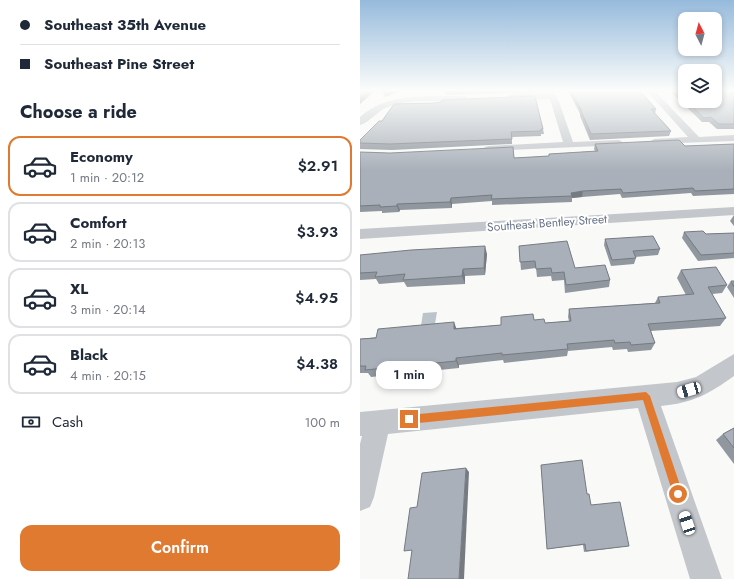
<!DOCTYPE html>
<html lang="en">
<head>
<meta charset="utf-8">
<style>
	:root { --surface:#fff; --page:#f2f2f3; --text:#1f2937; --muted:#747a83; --line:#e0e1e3; --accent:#e07a31 }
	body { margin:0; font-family:Jost,sans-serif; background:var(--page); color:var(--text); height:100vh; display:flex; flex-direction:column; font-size:15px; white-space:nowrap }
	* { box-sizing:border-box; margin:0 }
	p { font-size:13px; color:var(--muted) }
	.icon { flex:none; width:22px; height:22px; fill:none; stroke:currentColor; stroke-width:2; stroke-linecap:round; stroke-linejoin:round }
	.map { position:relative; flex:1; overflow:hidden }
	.side { display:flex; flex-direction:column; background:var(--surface); width:360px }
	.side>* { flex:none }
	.guide { display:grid; align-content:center; height:88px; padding:0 20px; background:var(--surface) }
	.needle { width:26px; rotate:354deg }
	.fabs { position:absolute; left:318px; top:12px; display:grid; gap:8px }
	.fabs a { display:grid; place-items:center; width:44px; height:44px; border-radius:8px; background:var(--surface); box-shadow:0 2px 6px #0003; font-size:20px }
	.end { position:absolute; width:18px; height:18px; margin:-9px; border:5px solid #e07a31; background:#fff; box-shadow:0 0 0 2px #fff }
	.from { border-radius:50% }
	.bubble { position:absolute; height:28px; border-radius:12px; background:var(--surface); box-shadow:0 2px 6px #0003; font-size:13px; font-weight:600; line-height:28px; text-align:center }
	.car { position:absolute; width:12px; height:24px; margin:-12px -6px; border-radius:5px; box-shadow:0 0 3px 1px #0007; background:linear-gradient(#fff 24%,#345 0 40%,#fff 0 76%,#345 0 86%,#fff 0) }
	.guide b { display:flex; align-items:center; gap:14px; height:38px; font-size:15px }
	.guide b+b { border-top:1px solid var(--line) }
	.guide i { width:10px; height:10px; background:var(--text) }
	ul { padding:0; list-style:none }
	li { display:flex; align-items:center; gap:12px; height:60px; margin:0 8px 6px; padding:0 12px; border:2px solid var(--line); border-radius:12px }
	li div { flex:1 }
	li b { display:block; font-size:15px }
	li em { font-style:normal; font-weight:600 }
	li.current { border-color:var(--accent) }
	li>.icon { width:36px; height:36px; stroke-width:1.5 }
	h2 { padding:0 20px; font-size:18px; line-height:48px }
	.pay { display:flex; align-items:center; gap:10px; height:44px; padding:0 20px; font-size:15px }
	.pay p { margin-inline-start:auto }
	.action { display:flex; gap:8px; margin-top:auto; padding:8px 20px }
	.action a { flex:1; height:46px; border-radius:12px; background:var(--accent); color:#fff; font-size:16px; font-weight:600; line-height:46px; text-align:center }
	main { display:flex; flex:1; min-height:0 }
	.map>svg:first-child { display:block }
	.water { fill:#bcc4cb }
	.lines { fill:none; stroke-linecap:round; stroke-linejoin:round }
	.minor { fill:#c3c6cb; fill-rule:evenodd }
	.wall { fill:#91979f }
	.shaded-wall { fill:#767b82 }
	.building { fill:#a9b0b9; stroke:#767b82 }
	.route { fill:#e07a31 }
	.labels { text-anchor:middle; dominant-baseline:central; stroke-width:4; stroke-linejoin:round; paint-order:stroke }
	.street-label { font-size:12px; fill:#697588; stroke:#fff }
</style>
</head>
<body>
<main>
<section class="side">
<div class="guide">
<b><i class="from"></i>Southeast 35th Avenue</b>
<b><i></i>Southeast Pine Street</b>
</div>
<h2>Choose a ride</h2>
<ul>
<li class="current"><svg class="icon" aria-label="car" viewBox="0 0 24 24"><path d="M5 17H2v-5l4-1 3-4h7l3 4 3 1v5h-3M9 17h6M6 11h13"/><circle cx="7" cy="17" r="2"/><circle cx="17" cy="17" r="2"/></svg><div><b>Economy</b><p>1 min · 20:12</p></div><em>$2.91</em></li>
<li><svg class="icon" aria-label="car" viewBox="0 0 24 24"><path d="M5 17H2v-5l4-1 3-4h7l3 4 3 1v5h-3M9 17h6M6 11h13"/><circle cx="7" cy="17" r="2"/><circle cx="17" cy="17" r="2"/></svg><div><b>Comfort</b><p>2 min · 20:13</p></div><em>$3.93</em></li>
<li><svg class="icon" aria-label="car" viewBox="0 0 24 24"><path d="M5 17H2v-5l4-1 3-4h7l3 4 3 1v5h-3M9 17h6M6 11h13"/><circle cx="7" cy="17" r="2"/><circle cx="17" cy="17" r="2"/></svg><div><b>XL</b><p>3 min · 20:14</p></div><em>$4.95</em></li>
<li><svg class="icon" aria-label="car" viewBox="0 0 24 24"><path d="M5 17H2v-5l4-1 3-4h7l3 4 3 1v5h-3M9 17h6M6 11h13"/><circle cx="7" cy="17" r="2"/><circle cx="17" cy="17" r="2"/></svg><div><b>Black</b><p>4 min · 20:15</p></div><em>$4.38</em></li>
</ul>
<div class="pay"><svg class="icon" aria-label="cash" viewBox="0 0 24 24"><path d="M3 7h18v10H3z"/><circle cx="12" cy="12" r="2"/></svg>Cash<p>100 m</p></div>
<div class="action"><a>Confirm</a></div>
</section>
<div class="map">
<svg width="374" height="579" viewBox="0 0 374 579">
	<rect width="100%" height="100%" fill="#f9faf7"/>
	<path class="water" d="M77,312l-4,24 -14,2 4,-25z"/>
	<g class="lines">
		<path class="minor" d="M286,90h8l45,47 35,-2v6l-84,3 -1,-2 5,-3 34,-2z
			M193,93l4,3 16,46 46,-2 5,3 -1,2 -138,6 -2,-2 2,-2 4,-1 74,-4 -13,-43 -39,1 -4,-3 4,-3z
			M70,96h35l4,3 -4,3c-25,0 -53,-4 -77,5 -11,4 -19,16 -28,18v-8c20,-18 45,-20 70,-21z
			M374,207v8l-374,24v-10z
			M374,354v22c-25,18 -41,27 -73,30l61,173h-32l-52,-171 -250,26 -14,63 -4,10 -10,4v-67l2,-8h-2v-24l317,-30 19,-5z"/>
	</g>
	<path class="wall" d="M85,90h88v2l-87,3z
		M203,90h76l17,19 -1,5 16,17 -2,5 -79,4 -10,-24v-2l-11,-22z
		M309,90h16v11h30l19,-11v39h-17l-8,-7h-7z
		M183,129l1,5h-3v2l-29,1v7l-120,6 -32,-1v-9z
		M235,144l90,2 49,-2v50l-41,2 -2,-3 -69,5 -2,-4 -38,3 -10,1v4l-80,3v-4l-40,3v4l-52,2 -1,2 -17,1v-2l-22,1v-60l154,6 35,-2v-2l46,-3 -1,-2z
		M374,215v11l-4,-5z
		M324,232l22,2 28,-1v25l-36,3 -16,-23z
		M245,239l55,10 -2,6 -23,2 1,1 -2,6 -23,2 -7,-21z
		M159,246l56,22 35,12 -1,7 -44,6 -1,-13 -12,1 -1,-5 -14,1 -1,-9 -15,2z
		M127,254l-2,21 -20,1v8l-58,3 -3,-5 -25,2 -3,-5 -16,1v-25z
		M321,270l46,15 -5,8 -10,1 14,24 -6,8 -69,5 4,12 -4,7 -23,2 -1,-3 -14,1 -1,-3 -44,4 -1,5 -63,7 -1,-3 -44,5v3l-88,9 -3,-4h-8v-34l97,-11 44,-3 33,-5 11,3 24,-2 -1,-4 1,-8 86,-6 3,-6 28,-2 -9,-17z
		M371,281h3v17l-7,-11z
		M374,428v36l-18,-24 7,-6z
		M181,465l46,29 4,11 38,41 -45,6 -1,-7 -36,4z"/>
	<path class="shaded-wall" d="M10,90h6l-16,14v-6z
		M30,90h14l-19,7 -2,-5z
		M223,191l-1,6 -10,1 -1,-5z
		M91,198l1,6v4l-2,-6z
		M37,204l3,6 -1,2 -2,-6z
		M125,246l2,8 -2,21 -1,-7z
		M103,269l2,7v8l-3,-8z
		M94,322l3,8 -3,-1z
		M96,358l3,7v3l-3,-7z
		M106,468l3,4 -5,107h-5z"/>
	<path class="building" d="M0,90h10l-10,8z
		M25,90h5l-7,2z
		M85,90h25l-25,1z
		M210,90h69l17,19h-5l20,22 -80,3 -10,-23h1z
		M315,90h10v9z
		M355,90h19v34h-15l-8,-7 -7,1 -17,-17h28z
		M175,96l8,33h-2v2l-30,1 1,7 -122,5 -30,-1v-3l19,-19h3l12,-17 41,-1 6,-1 1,-2z
		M319,140l6,6 49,-2v45l-39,2 -2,-3 -70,5 -2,-4 -38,2 -12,2 1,3 -81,3 1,-4 -41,3 -1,4 -53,2v2l-17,1v-2l-20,1v-54l30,1 123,-6 1,11 35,-2v-2l49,-3 -3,-7z
		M343,231l3,3 28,-1v20l-33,2 -17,-23z
		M293,236l7,13 -27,2 3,7 -24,2 -7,-21z
		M207,241l8,27 30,-3 5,15 -44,5 -2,-13 -12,1 -1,-5 -15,1 -1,-8 -15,1 -1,-16z
		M125,246l-1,22 -21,1 -1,7 -59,4 2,-6 -30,3 2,-5 -17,1v-18l51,-5z
		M356,267l11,18 -19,2 18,31 -78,6 7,19 -24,2 -1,-3 -15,1 -1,-3 -47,4 1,5 -66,6v-2l-46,5v3l-91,9 1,-4h-6v-27l16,-1 2,-9 76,-7v7l47,-4v-8l32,-3 1,6 10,-1 1,4 26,-2 -2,-12 91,-6 -2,-6 36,-3 -13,-24z
		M371,281h3v6z
		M374,428v20l-11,-14z
		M222,460l5,34h2l2,11 29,-3 9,44 -43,5 -1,-7 -38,5 -6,-84z
		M106,468l-7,111h-51l4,-29 -8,1 6,-43 7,-1 5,-34z"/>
	<linearGradient id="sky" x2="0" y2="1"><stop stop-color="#96badc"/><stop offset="0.53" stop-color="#fcfdfb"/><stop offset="1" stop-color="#fcfdfb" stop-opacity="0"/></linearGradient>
	<rect width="374" height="171" fill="url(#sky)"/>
	<path class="route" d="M286,392l4,4 33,98 -1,4 -4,1 -3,-1 -2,-4 -30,-94 -234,24 -4,-5 4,-4z"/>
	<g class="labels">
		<g class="street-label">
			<text transform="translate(187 223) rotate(-4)">Southeast Bentley Street</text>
		</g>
	</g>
</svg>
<div class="fabs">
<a><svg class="needle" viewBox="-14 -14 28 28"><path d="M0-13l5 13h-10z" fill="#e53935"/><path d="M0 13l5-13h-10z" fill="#747a83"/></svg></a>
<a><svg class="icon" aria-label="layers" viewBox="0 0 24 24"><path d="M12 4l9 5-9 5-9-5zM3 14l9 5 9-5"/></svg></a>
</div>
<i class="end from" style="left:318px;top:494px"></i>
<i class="end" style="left:49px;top:419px"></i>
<div class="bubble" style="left:16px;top:361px;width:66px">1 min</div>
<i class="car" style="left:329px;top:390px;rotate:254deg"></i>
<i class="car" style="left:327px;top:523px;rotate:342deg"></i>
</div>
</main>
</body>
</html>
